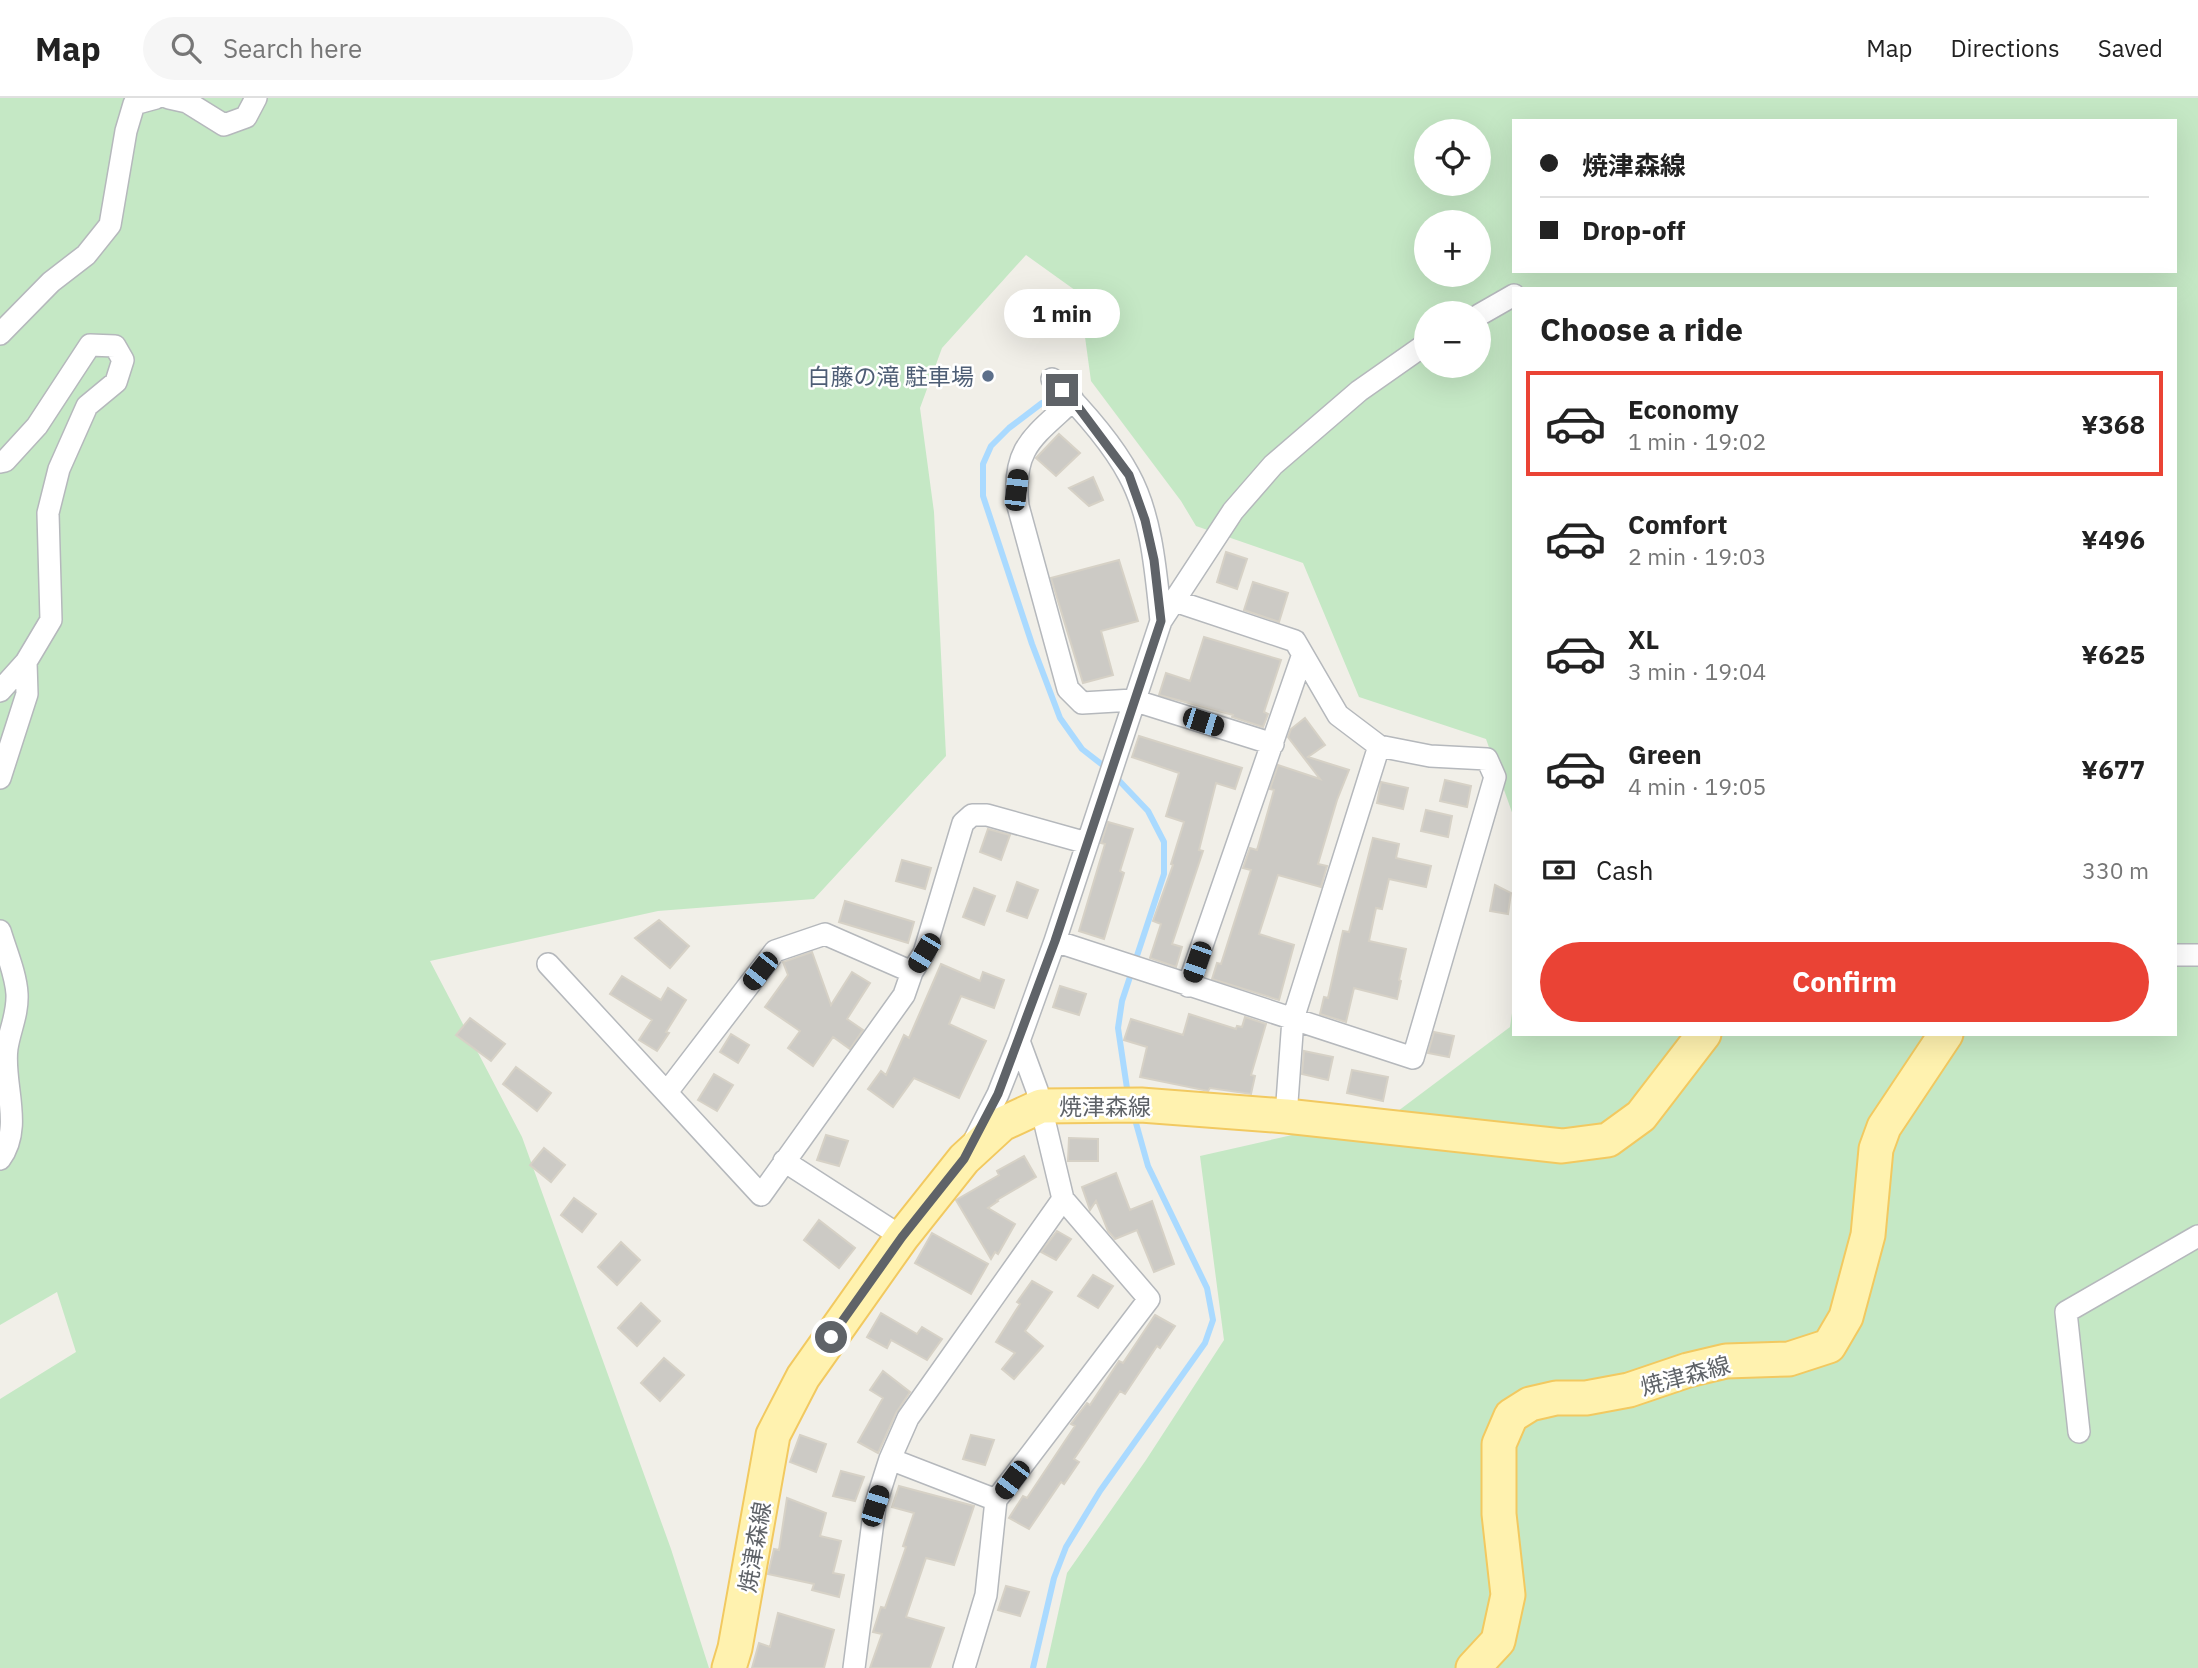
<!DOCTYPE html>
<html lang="en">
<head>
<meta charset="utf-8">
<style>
	:root { --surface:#fff; --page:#f6f6f6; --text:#222; --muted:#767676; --line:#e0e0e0; --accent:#ea4335 }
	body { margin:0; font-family:"IBM Plex Sans","Noto Sans JP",sans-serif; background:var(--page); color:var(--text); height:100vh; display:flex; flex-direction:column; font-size:26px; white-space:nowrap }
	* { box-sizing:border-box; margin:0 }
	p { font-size:23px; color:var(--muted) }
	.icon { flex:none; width:38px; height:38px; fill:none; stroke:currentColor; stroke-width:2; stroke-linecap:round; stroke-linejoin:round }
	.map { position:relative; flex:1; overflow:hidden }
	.side { position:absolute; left:1512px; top:189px; width:665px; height:749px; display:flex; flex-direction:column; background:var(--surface); border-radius:0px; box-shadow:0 7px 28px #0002 }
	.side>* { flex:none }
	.banner { position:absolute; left:1512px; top:21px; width:665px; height:154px; border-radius:0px; box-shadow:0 7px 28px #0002; display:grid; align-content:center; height:154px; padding:0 28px; background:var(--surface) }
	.tools { position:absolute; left:1414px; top:21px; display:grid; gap:14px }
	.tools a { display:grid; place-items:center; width:77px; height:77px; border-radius:50%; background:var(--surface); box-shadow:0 7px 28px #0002; font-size:35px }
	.end { position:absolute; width:32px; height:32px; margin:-16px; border:9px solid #5f6368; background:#fff; box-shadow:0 0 0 4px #fff }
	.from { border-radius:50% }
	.bubble { position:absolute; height:49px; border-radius:24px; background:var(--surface); box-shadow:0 7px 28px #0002; font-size:23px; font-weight:800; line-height:49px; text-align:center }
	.car { position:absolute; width:21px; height:42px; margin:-21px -10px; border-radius:9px; box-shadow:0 0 5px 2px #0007; background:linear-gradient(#222 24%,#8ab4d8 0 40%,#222 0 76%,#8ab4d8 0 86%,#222 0) }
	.banner b { display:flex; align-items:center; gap:24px; height:66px; font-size:26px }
	.banner b+b { border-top:2px solid var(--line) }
	.banner i { width:18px; height:18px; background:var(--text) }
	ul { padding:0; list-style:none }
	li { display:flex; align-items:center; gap:21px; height:105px; margin:0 14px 10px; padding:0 14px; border:4px solid transparent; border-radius:0px }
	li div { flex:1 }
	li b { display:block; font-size:26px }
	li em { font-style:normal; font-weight:800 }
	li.current { border-color:var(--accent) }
	li>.icon { width:63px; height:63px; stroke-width:1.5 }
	h2 { padding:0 28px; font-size:32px; line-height:84px }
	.pay { display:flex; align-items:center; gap:18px; height:77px; padding:0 28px; font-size:26px }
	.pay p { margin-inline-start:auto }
	.action { display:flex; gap:14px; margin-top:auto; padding:14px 28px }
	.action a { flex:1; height:80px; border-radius:42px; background:var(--accent); color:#fff; font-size:28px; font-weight:800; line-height:80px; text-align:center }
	header { display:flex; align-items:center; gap:42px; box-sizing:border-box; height:98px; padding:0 35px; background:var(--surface); border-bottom:2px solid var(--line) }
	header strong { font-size:33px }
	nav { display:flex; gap:38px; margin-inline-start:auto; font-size:24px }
	.search { width:490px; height:63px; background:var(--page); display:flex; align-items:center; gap:18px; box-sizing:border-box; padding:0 24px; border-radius:38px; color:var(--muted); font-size:26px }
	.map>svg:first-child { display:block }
	.green { fill:#c5e8c5; fill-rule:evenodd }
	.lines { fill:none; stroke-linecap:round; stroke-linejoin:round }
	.stream { stroke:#aadaff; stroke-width:6 }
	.building { fill:#cccac5; stroke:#d6d1c6; stroke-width:2 }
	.minor-casing { stroke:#b5b8bc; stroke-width:24 }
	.primary-casing { stroke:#f2c960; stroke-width:37 }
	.minor { stroke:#fff; stroke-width:21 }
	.primary { stroke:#fff2af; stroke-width:33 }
	.route { stroke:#5f6368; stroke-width:9 }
	.service-dot { fill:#5c6f8a; stroke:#fff; stroke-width:2.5 }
	.labels { text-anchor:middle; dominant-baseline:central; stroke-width:5; stroke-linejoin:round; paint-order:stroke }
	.service-label { font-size:23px; fill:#4e5e75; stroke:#fff; text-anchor:end }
	.street-label { font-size:23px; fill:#5f6368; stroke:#fff }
</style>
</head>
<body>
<header>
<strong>Map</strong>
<div class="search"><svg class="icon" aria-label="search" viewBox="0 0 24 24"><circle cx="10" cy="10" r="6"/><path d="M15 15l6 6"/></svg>Search here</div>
<nav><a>Map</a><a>Directions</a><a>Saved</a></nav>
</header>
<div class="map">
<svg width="2198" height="1570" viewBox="0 0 2198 1570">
	<rect width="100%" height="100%" fill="#f1efe8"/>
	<path class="green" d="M0,0h2198v1570h-1152l21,-95 79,-113 78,-120 -24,-184 198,-45 112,-84 4,-28v35h661v-745h-661v529l-28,-79 -127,-42 -56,-134 -107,-37 -15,-25 -90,-120 -12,-88 -53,-38 -84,93 -22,60 14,104 12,244 -132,143 -156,12 -228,50 92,176 149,412 38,119h-709v-269l76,-47 -19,-60 -57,33zM1514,23h661v150h-661zM1426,33h53v53h-53zM1426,124h53v53h-53zM1426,215h53v53h-53z"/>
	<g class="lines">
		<path class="stream" d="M1042,305l-33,25 -18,18 -8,18v32l49,148 28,74 22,31 27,21 39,41 16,31v32l-42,127 -4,27 10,67
			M1033,1570l21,-90 12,-31 34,-56 105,-148 8,-23 -6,-32 -59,-122 -14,-50"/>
	</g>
	<path class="building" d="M1059,336l21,19 -24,23 -20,-18z
		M1093,379l10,23 -14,6 -20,-18z
		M1226,454l21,7 -10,30 -20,-7z
		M1119,462l19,61 -37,10 12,44 -30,8 -32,-105z
		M1253,484l35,11 -9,29 -35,-12z
		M1204,539l77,23 -17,52 4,2 -5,13 -31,-10 1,-2 -74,-20 7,-22 24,8z
		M1305,620l20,27 -17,12 41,13 -12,30 -19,64 9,2 -6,21 -43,-12 -19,59 35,11 -15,55 -67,-21 5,-16 4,1 30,-94 -8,-2 7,-20 7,2 17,-60 -4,-1 8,-24 42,14 -32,-42 3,-8z
		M1139,638l103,32 -7,21 -19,-6 -17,67 4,1 -31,93 10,3 -6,20 -26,-9 11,-34 -8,-3 20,-56 -2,-1 13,-42 -18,-6 13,-43 -47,-16z
		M1445,682l26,6 -4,21 -27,-6z
		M1381,684l27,6 -5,21 -26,-6z
		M1426,712l26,6 -4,21 -27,-6z
		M1108,724l25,7 -13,42 4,2 -20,66 -25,-8 26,-87 -4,-1z
		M988,731l22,6 -9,25 -21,-8z
		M1373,740l26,6 -3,14 35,8 -5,21 -37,-8 -7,30 -6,-1 -7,33 37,8 -7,31 2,1 -4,18 -43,-11 -8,34 -26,-8 4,-17 4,1 15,-67 6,1z
		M902,762l29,8 -6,21 -29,-8z
		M1017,784l21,8 -11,28 -20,-7z
		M1495,787l16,8 -3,21 -18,-3z
		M974,790l21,8 -11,29 -21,-8z
		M845,803l69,21 -6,21 -69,-21z
		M659,822l30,26 -19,22 -35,-30z
		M812,854l19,53 21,-33 18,11 -23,36 16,11 -13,19 -17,-12 -20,29 -25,-18 12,-17 -35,-24 23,-32 -5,-13z
		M941,866l39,17 3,-9 21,8 -10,28 -33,-12 -12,28 37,17 -27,57 -45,-20 -21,29 -25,-18 13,-18 5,4 18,-40 5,3z
		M622,878l39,24 7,-12 18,12 -20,32 3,1 -12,18 -18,-11 13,-20 -42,-26z
		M1060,888l26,8 -7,21 -26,-8z
		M1189,916l47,15 1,-3 5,1 3,-10 21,7 -15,51 4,1 -4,18 -41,-6 -2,3 -68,-14 7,-30 -23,-7 7,-21 52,16z
		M470,920l35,26 -14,17 -35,-26z
		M1434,934l20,4 -5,21 -21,-4z
		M731,936l18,11 -11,18 -18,-11z
		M1304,953l29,6 -5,23 -26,-6z
		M516,969l35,26 -14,18 -34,-27z
		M1352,972l36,7 -5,24 -36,-8z
		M714,976l19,11 -16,26 -19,-11z
		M826,1037l22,6 -9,25 -22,-6z
		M1069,1040l29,1v22h-30z
		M544,1050l21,17 -14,17 -21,-17z
		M1024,1058l12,21 -39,23 1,1 -10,7 27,16 -17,30 -3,-2 -4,7 -35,-59 43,-25 -2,-4z
		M1116,1075l14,37 22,-9 22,63 -20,8 -17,-42 -22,9 -7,-8 -12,-30 -6,9 -8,-23z
		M574,1100l22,16 -14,18 -21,-17z
		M819,1122l36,28 -16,20 -35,-28z
		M1057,1133l14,8 -15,21 -15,-8z
		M932,1135l56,31 -17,30 -56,-31z
		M621,1144l19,18 -23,25 -19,-18z
		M1093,1177l20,11 -15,22 -20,-12z
		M1032,1183l20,11 -27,39 18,15 -29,33 -12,-10 13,-16 -19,-11 24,-38 -3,-2z
		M641,1205l19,18 -23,25 -19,-18z
		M881,1215l36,21 5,-7 20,12 -15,21 -36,-20 -4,8 -20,-11z
		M1155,1217l20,11 -15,22 -3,-2 -32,48 -5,-3 -46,68 5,3 -15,22 -3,-2 -32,47 -20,-11 14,-22 4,2 48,-72 -4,-2 16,-21 3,2 29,-44 4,2z
		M664,1260l20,17 -24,26 -19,-18z
		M883,1273l27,21 -14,21 -18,40 -20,-11 25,-44 -13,-8z
		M800,1337l26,9 -10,28 -26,-10z
		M971,1337l23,5 -9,25 -22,-6z
		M841,1373l23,6 -9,24 -22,-5z
		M899,1388l75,20 -20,59 -28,-7 -20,59 38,11 -14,40h-60l12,-34 -9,-2 8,-25 4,1 21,-61 -3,-1 11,-33 -22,-6z
		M787,1400l39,15 -6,23 21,5 -8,32 11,2 -5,22 -27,-7 2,-6 -46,-10 6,-25 5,1z
		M1006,1488l23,6 -9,24 -22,-6z
		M778,1515l56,17 -10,38h-72l7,-25 11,4z"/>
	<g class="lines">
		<defs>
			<path id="minor" d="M169,0l18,4 37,23 22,-8 10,-19
				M1479,217l35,-20
				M0,236l51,-52 35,-27 24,-30 16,-94 8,-27 22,-6
				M1052,281c26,26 60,64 77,96 23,42 27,99 32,146
				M1073,302c-38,36 -62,47 -55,106l50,183 14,14 51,-3 140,44
				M0,364l5,-1 32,-35 53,-81 25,1 8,14 -7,22 -29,24 -28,63 -11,44 3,107 -25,42 -26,29
				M0,680l27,-84 -1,-32
				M0,833c6,20 16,43 17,63 1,20 -7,35 -10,54 -5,35 17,79 -7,111
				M1055,843l358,117 82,-281 -8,-18 -57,-3 -51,-10 -41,-31 -43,-74 -120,-40
				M2175,857h23
				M548,866l213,231 143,-200 8,-23 12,-19 39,-130 9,-8h15l100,28
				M1188,888l114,-329
				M667,994l108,-141 50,-17 87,38
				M1286,1018l7,-97 86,-273
				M975,1041l23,-45 21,-53
				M784,1063l118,76
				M2079,1334l-13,-120 132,-76
				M890,1361l106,41
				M854,1570l21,-162 15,-47 18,-41 155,-219
				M964,1570l22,-73 10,-95 153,-201 -86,-100 -26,-109 -18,-49 36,-100 106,-320 72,-110 40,-46 86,-74 67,-47"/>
			<path id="primary" d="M729,1570l6,-20 38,-213 30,-58 99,-140 62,-78 38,-35 39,-18 100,-1 145,11 276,30 46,-6 33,-24 63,-82
				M1473,1570l25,-27 10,-46 -9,-81v-70l12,-28 19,-12 26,-6h30l43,-8 59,-20 38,-9 63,-2 40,-13 17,-29 22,-82 8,-86 8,-22 62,-93"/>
		</defs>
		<use href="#minor" class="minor-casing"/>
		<use href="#primary" class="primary-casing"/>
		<use href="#minor" class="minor"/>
		<use href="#primary" class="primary"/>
	</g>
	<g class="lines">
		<path class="route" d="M831,1239l71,-100 62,-78 34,-65 57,-153 106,-320 -7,-61 -9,-40 -16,-45 -56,-75 -11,-10"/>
	</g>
	<circle class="service-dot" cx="988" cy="278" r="7"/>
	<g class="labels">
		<g class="service-label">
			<text x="974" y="278">白藤の滝 駐車場</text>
		</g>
		<g class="street-label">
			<text x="1105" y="1008">焼津森線</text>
			<text transform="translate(1685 1277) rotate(-15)">焼津森線</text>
			<text transform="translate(754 1449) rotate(-80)">焼津森線</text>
		</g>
	</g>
</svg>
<div class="tools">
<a><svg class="icon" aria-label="locate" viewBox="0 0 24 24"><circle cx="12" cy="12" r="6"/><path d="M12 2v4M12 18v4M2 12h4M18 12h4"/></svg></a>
<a>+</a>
<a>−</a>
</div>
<i class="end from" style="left:831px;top:1239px"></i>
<i class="end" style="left:1062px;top:292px"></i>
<div class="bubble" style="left:1004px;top:191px;width:116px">1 min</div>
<i class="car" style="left:1016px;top:392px;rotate:7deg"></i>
<i class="car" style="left:1203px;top:624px;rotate:108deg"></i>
<i class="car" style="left:924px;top:855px;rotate:211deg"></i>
<i class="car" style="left:1197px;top:864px;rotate:199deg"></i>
<i class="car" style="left:760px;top:873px;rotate:218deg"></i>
<i class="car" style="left:1012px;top:1382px;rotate:217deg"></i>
<i class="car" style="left:875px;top:1408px;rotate:17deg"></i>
<div class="banner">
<b><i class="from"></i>焼津森線</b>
<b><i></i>Drop-off</b>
</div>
<section class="side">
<h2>Choose a ride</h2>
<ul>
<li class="current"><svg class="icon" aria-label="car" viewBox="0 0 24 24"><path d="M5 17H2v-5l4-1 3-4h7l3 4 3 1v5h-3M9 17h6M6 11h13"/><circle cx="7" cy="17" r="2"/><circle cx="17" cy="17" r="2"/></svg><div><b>Economy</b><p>1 min · 19:02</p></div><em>¥368</em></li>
<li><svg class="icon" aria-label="car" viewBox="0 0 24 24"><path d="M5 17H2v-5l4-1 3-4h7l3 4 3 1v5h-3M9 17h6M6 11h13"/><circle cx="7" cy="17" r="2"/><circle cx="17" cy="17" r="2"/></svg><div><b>Comfort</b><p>2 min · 19:03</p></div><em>¥496</em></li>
<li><svg class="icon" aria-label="car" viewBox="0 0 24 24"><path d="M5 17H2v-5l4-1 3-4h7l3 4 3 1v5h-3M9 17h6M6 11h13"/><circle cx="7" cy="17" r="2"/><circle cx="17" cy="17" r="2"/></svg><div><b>XL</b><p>3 min · 19:04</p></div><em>¥625</em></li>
<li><svg class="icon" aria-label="car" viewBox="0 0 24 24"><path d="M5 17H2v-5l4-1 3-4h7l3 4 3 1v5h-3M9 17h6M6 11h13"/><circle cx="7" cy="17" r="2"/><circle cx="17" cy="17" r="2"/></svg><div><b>Green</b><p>4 min · 19:05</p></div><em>¥677</em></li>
</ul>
<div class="pay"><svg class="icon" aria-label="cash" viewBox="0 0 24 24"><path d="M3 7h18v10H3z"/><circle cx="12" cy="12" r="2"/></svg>Cash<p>330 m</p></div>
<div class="action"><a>Confirm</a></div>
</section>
</div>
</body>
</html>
